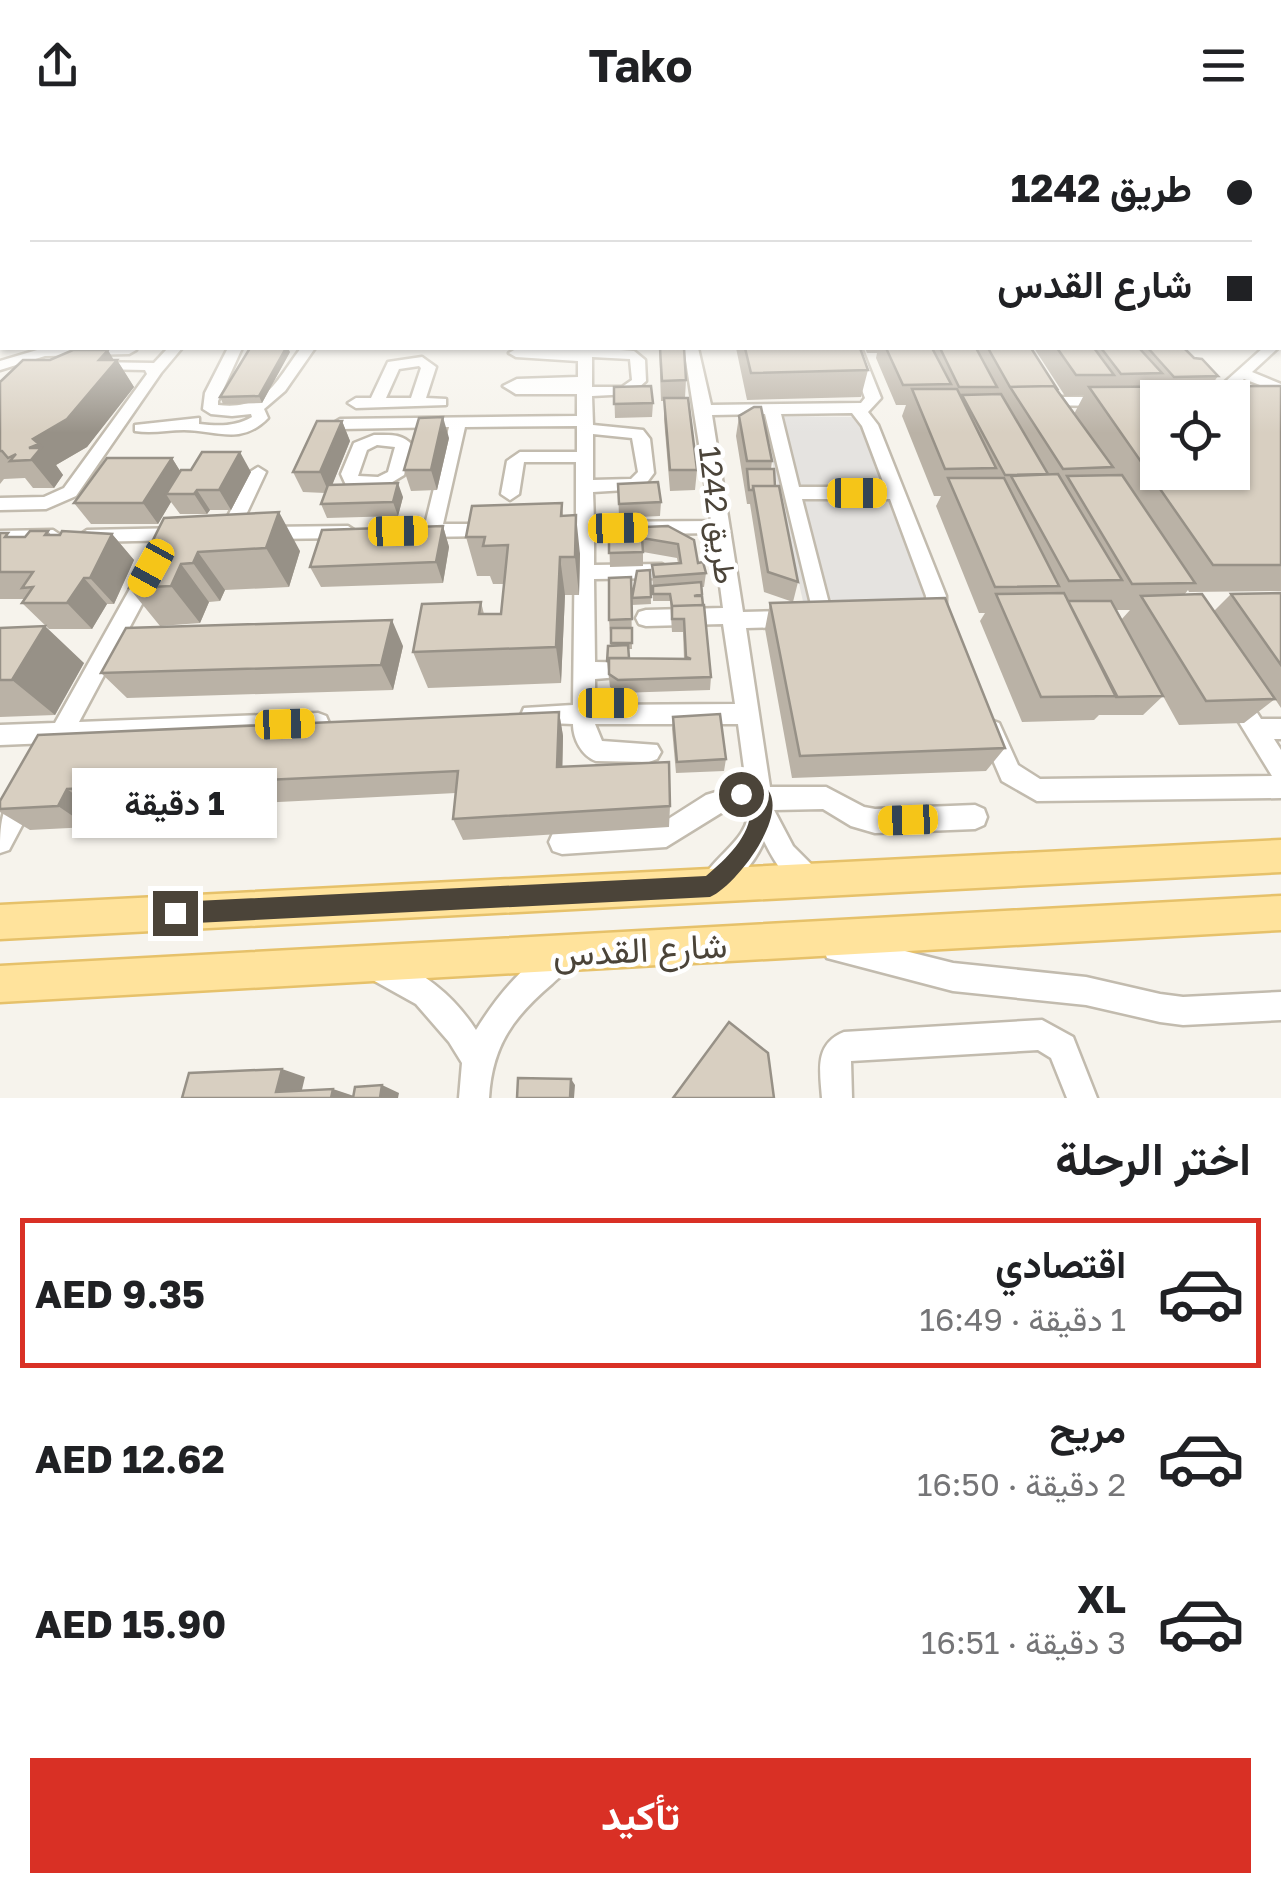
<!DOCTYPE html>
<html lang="ar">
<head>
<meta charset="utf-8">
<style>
	:root { --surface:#fff; --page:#f6f6f6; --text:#202124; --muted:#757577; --line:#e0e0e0; --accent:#d93025 }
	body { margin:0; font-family:"Golos Text",Vazirmatn,sans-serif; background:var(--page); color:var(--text); direction:rtl; height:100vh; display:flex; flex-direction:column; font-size:38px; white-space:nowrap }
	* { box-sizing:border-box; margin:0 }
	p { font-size:32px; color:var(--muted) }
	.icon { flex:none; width:55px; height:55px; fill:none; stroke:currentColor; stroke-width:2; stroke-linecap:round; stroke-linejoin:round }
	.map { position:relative; height:968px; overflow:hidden; direction:ltr }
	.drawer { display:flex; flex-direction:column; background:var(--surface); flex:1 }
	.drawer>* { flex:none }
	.top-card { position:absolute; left:0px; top:0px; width:1282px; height:220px; box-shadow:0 2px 8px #0004; direction:rtl; display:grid; align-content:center; height:220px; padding:0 30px; background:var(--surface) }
	.buttons { position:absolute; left:1140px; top:250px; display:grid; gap:20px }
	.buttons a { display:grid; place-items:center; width:110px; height:110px; border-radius:0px; background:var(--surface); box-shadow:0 2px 8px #0004; font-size:50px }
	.end { position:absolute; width:45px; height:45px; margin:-22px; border:12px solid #4b4439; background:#fff; box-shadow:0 0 0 5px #fff }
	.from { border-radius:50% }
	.bubble { position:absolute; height:70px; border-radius:0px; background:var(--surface); box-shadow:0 2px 8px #0004; font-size:32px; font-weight:700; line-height:70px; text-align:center; direction:rtl }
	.car { position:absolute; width:30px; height:60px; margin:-30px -15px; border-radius:12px; box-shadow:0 0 8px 2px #0007; background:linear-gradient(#f5c518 24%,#345 0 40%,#f5c518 0 76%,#345 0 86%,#f5c518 0) }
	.top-card b { display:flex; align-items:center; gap:35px; height:95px; font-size:38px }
	.top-card b+b { border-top:2px solid var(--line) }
	.top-card i { width:25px; height:25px; background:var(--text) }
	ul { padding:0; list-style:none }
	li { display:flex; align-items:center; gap:30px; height:150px; margin:0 20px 15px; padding:0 10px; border:5px solid transparent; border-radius:0px }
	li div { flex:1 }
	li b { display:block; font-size:38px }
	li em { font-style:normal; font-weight:700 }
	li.current { border-color:var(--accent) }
	li>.icon { width:90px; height:90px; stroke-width:1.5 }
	h2 { padding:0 30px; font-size:45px; line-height:120px }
	.button { display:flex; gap:20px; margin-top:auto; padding:20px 30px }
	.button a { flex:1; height:115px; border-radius:0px; background:var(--accent); color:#fff; font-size:40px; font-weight:700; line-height:115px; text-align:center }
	header { display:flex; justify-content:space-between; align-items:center; height:130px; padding:0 30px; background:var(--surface); font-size:45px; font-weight:700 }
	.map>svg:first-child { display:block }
	.parking { fill:#e5e3e0 }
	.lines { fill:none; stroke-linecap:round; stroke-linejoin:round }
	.minor-casing { stroke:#c2bbae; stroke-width:5 }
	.major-casing { stroke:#e6c16a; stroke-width:5 }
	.minor { fill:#fff; fill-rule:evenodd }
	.major { fill:#ffe39c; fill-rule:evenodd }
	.wall { fill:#bab2a6; fill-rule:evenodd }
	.shaded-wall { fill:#979187 }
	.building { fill:#d8cfc1; stroke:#979187; stroke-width:2.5; fill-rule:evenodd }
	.route { fill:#4b4439 }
	.labels { text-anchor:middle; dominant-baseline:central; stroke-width:9; stroke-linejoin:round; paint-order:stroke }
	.street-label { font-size:30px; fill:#4b4439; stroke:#fff }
	.near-street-label { font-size:35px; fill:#4b4439; stroke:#fff }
</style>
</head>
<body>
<header><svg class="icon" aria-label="menu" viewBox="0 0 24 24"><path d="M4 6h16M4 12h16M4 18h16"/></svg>Tako<svg class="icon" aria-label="share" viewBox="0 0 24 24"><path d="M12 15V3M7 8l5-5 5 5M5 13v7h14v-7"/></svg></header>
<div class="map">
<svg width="1281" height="968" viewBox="0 0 1281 968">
	<rect width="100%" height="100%" fill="#f6f3ec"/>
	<path class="parking" d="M762,286l100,1 71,191 -129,-2z"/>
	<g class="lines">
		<defs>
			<path id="minor" d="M1280,167h1v7h-1z
				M1280,193h1v9h-1z
				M44,218h90l2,2 -7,4 -84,2 -45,14v-9z
				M168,218h14l-21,25 -85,123 -30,13 -46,1v-12l44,-1 20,-9 83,-114 -2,-4 -49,-1 -7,-4 2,-3 63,1z
				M228,218h14l-24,53v4c48,6 58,-24 83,-57h14l-30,43 -21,18 4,9c-27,28 -53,12 -84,12 -16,0 -32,4 -49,1v-6l64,-7v6c19,2 36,3 53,-7l-1,-3 -19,2 -21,-2 -8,-5 2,-16z
				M592,218l42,3 11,9 1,21 -15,13 -39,2 1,29 50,5 7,9 4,34 -12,16 -49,3 1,30 117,-1 -27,-173h14l13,57 150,-2 4,-5 -18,-50h14l20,50 -13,14 10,13 68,171v11l-9,16h-14l-3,-6 6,-11v-10l-36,-97h-88l31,120 -3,6h-14l-51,-211 -53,1 31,197 50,-1 7,2 3,6 -3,6 -7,2 -47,1 24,159h56l38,20 11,2 100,-4 9,4 3,8 -3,8 -9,4 -100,4 -24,-7 -28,-17 -49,1 19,36 25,25 4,9 -4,9 -9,4c-22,-9 -35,-32 -45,-52 -8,20 -30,47 -50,55l-9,-4 -4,-9c12,-29 50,-42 48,-78l-28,8 -55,34 -104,7 -9,-3 -4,-9 4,-9 9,-3 100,-7 44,-28 40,-12 -8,-59h-143l7,17 55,4 4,7 -4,7 -8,3 -53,-1c-14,-5 -23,-22 -23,-37l-49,-2 -3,-7 3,-7 49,-3 2,-170h-23l-9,-6 9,-6 24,-1v-60h-52l-5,32 -9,6 -9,-6 6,-33 13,-9h57v-26l-112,1 -22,97h50l9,6 -9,6 -76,1 -9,-6 3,-5 14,-1 24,-98 -109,2 -8,-5 8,-5 237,-3v-22h-61l-13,-8 14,-7 61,-2v-16l-62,-4 -7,-4 7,-4zM592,227l38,2 2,21 -10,7h-30zM852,283l10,13 23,61h-86l-18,-73zM593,304l39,4 6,34 -7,7 -38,1zM713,403l10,75 -77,2 -7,2 -3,6 3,6 7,2 77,-2 12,80 -140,1v-26l48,-4 3,-6 -3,-6 -48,-1 -1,-83 68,-1 10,-7 -10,-7 -68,1v-30z
				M1263,218h15l-26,24 29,12v9l-37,-14 -20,19h-17z
				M422,227l14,10 -10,31 20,1v6l-90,3 -8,-5 8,-5h15l17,-36zM419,236l2,2 -10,30h-25l13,-29z
				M1048,267h110v10l-115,-2v-6z
				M374,305c15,0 28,-2 38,10l-8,30 -23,14 -35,-4 -5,-11 13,-31zM377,315l18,2 -7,25 -10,5 -20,-1 9,-26z
				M258,337l8,5 -29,62 -3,5h-12l-3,-5 31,-62z
				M348,396l9,6 -9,6 -81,1 -9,-6 9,-6z
				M183,398l9,6 -9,6 -96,2 -9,-6 9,-6z
				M53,400l9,6 -3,5 -59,2v-12z
				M147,439l10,7 -78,146 239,-9 8,3 3,7 -3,7 -258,12 -10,7 -9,-6 -49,2v-20l55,-2 85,-152z
				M1234,557l8,2 19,30h20v20h-7l7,11v48l-244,3 -35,-20 -22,-51 3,-7 8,-3 8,3 19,42 22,14 232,-3 -49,-80 3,-7z
				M24,658l9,3 3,8 -27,51 -9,3c0,-23 0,-55 24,-65z
				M837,804l116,29 133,14 74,17 23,3 98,-5v28l-98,5 -23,-3 -74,-17 -133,-14 -126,-33 -4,-10 4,-10z
				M565,812l10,4 4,10c-6,13 -17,18 -27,28 -39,33 -60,62 -63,114h-30l3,-35 -13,-21 -33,-38 -45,-25 -4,-10 4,-10 10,-4c41,16 71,38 95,75 21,-34 51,-72 89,-88z
				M1042,890l31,17 24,61h-30l-16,-40 -13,-8 -187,11 1,37h-30c-2,-27 -8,-54 22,-66z"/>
			<path id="major" d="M1281,710v32l-1281,67v-34z
				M1281,766v34l-1281,72v-36z"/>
		</defs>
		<use href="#minor" class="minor-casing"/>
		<use href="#major" class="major-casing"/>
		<use href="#minor" class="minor"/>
		<use href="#major" class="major"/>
	</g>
	<path class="wall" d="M659,218h25l2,32 -1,18 12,72 -2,20 -25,1 -6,-72v-18h-3z
		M736,218h124l8,22 -7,27 -114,3z
		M865,218h166l25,40 18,26 10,-19 -19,1 -31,-48h150l10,10 24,18 -7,10h70v205l-92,1 -1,-2 -4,5 30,16 17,-17 50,-1v115l-10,-15 4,6 -31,24 -65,2 -16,-29 -20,19h-44l-5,5 -72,2 -42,-101 5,-8h-6l-43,-107 5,-10h-7l-32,-80 4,-11h-10l-20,-47 1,-5h-10zM1116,480h14l-9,10z
		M290,222l-28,51 -39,1 -3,-7z
		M113,230h4l17,27 -47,60 -31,18 7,10 -9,13h-21l-8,-10 -21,1 -4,5v-102z
		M614,257l39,16 -1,14 -37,1z
		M739,286l33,45 -1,8 27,113 -5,20 -29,-10 -14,-88h-3l-11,-68z
		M342,291l8,20 -18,44 71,12 -5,19 -71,2 -6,-14 4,-11 -22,-1 -10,-20z
		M449,308l-12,52 -26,1 -7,-21z
		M172,328l8,13 71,1 -20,38h-21l-3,4h-27l-9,-12 -13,22h-67l-17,-21z
		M618,354l43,18 -1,14 -41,2z
		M562,373l1,13 17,38 -1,41h-14l-4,88 -133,5 -15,-36 68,-50 3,12h17l3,-30h-11l-3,-8h-13l-11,-39z
		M164,388l136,33 -11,36 -64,3 -5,11 -11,1 -9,21 -40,3 -31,-38z
		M443,396l6,21 -6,36 -122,4 -11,-20z
		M668,396l38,47 -2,14h-3l10,90 -1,13 -91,3 -9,-6 -3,-25 4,-16 -2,-26 22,-43 1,72h-4l1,9 55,1 -1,-27h-11l-2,-31h-17v-8l-1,-28 26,-2 -1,-5 -34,-6v14l-33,1 -1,-31z
		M48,401l3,4 61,-1 22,26 -20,44h-7l-15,25h-43l-27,-26 3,-4h-25v-66l12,4h13z
		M650,440l1,34 -19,1v-7z
		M770,473l235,145 -19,23 -194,7 -27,-149z
		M0,498l84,35 -29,52 -55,2z
		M403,516l-10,44 -266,8 -26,-25z
		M559,582l4,24 -1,31 108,39 -1,21 -206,13 -10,-21 3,-26 -359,18 -8,16 -59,3 -30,-18v-11z
		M673,587l53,42 -2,12 -48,2 -4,-44z"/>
	<path class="shaded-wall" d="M286,218h2l2,4 -28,51 -3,-7z
		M108,220l7,12 2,-2 17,27 -47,60 -31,18 7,10 -9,13 -23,-28 -2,-12 4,-9z
		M443,287l6,21 -12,52 -6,-20z
		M342,291l8,20 -21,52 -9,-21z
		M240,322l11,20 -20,38 -12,-20z
		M172,328l13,21 -19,15 5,8 -13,22 -15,-21z
		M398,353l5,14 -5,19 -5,-14z
		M197,360l13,20 -3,4 -13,-20z
		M279,382l21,39 -11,36 -23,-39z
		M576,385l4,39 -1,41 -4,-38z
		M443,396l6,21 -6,36 -7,-21z
		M112,404l22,26 -20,44 -24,-26z
		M198,422l27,38 -5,11 -27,-38z
		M560,427l5,38 -4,88 -5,-36z
		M181,434l28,38 -9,21 -29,-37z
		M84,448l23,26 -15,25 -25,-26z
		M392,490l11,26 -10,44 -12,-25z
		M45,496l39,37 -29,52 -43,-35z
		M559,582l4,24 -1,53 -5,-22z
		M67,659l30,22 -8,16 -31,-21z
		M282,939l23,8 -5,21 -24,-6z
		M571,949l4,6 -1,13h-4z
		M382,955l17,8 -1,5h-18z
		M333,959l21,7 -1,2h-22z"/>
	<path class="building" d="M250,218h36l-27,48 -39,1z
		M660,218h24l2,32 -24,1z
		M745,218h115l8,22 -117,3z
		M886,218h46l19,36 -48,1z
		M940,218h36l21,39h-38z
		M988,218h43l25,39 -2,-1 -44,1z
		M1057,218h37l20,27h-38z
		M1101,218h38l23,25 -41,1z
		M1148,218h36l10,10 8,1 16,17 -44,1z
		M73,220h35l-9,10h18l-50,59 -34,20 6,5 -10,4h12l-10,12 -21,1 6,-7 -8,4 -6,-7h-2v-69l23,-22h27z
		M651,256l2,17 -39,1v-17z
		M1054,256l59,81 -50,2 -53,-82z
		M1281,256v179h-68l-124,-178zM1158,268h74v74h-74z
		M912,259h45l39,79 -51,1z
		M1001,264l47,80 -43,1 -43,-80z
		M664,268h24l9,72h-27z
		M754,277h7l11,54h-25l-8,-45z
		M443,287l-12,53h-27l15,-52z
		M317,291h25l-22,51h-27z
		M202,322h38l-21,38h-22l-3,4h-28l15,-24h10z
		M107,328h65l-29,45h-69z
		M747,339h27l1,17h-22v4h-4z
		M1058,344l64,106 -53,1 -58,-105z
		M1122,345l73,108 -63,1 -65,-108z
		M948,348h56l55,108 -64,1z
		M658,352l3,20 -42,2 -1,-20z
		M398,353l-5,19 -72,2 7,-19z
		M753,356h26l19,96 -30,-10z
		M562,373l-1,13 15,-1 -1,42h-15l-4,90 -143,5 9,-48 59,-2 -2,12h22l7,-69 -25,1 2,-9h-19l6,-31z
		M279,382l-13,36 -68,4 -5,11 -12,1 -10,22 -42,2 35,-70z
		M443,396l-7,36 -126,5 12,-37z
		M668,396l26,14 4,23 5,-1 3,11 -52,4 -2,-12 29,-2 -3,-19 -36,-6 1,14 -34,1v-17l10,-8z
		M30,401h18l-3,4h15l2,-4 50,3 -22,44h-6l-17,25h-45l11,-16 -11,1 11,-16h-33v-39h8l-3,4h20z
		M650,440l1,27 -19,1 5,-27z
		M631,447l1,42 -23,1v-42z
		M701,452l1,12 -8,2h8l1,9 -31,1 -2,-12h-17v-8z
		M1064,463l53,103 -76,1 -45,-103z
		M1281,463v72l-50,-71z
		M1202,464l73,105 -69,2 -65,-105z
		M945,468l60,150 -205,8 -30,-153z
		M1068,471h43l52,95 -47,1z
		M704,475l7,72 -93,3 -9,-6v-16l82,1 -5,-2 -2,-38h-12v-13z
		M392,490l-11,45 -280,8 25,-45z
		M45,496l-33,54h-12v-52z
		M611,498h21v15h-21z
		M628,515l1,13h-20l-2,4 1,-16z
		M559,582l-2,55 112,-5 1,44 -217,13 5,-48 -391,18 -9,17 -58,3v-8l38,-66z
		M720,584l6,45 -49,3 -4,-45z
		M729,892l39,31 6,45h-101z
		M282,939l-6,23 57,-3 -2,9h-149l7,-25z
		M518,948l53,1 -1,19h-53z
		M382,955l-2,13h-27l2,-11z"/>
	<linearGradient id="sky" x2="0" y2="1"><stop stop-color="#8fc1ec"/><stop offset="0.55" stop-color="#fbfaf6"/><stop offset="1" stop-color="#fbfaf6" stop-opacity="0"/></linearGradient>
	<rect width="1281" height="303" fill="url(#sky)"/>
	<path class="route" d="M758,652c43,19 -20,103 -48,115l-535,27 -8,-3 -3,-8 3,-8 8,-3 531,-26c22,-19 49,-43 44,-75l-16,-1v-13z"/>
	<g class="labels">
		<g class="street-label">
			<text transform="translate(718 385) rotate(83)">طريق 1242</text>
		</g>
		<g class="near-street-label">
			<text transform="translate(640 819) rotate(-3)">شارع القدس</text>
		</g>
	</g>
</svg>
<div class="buttons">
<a><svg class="icon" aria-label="locate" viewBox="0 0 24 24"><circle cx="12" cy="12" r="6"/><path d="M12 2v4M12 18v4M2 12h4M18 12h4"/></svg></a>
</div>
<i class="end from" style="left:741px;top:664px"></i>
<i class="end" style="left:175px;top:783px"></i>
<div class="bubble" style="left:72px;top:638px;width:205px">1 دقيقة</div>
<i class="car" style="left:857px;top:363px;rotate:90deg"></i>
<i class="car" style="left:618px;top:398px;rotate:89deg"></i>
<i class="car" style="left:398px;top:401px;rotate:89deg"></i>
<i class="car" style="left:151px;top:438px;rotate:209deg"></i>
<i class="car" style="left:608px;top:573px;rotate:90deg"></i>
<i class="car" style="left:285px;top:594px;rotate:88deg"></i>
<i class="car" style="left:908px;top:690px;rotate:268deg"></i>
<div class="top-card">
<b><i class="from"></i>طريق 1242</b>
<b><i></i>شارع القدس</b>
</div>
</div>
<section class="drawer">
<h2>اختر الرحلة</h2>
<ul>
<li class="current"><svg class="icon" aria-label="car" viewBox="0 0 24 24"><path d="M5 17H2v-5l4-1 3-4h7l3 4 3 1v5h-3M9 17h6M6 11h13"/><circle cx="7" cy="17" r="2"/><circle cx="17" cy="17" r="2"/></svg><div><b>اقتصادي</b><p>1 دقيقة · 16:49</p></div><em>AED 9.35</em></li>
<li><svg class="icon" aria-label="car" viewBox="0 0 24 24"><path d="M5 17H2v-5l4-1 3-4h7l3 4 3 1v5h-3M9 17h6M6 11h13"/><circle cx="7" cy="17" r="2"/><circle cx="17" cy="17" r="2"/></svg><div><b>مريح</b><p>2 دقيقة · 16:50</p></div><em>AED 12.62</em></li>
<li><svg class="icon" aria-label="car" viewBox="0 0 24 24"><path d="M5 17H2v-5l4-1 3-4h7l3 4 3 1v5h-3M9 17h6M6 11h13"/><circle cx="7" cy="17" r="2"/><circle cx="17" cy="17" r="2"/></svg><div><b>XL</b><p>3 دقيقة · 16:51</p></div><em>AED 15.90</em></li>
</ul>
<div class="button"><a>تأكيد</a></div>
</section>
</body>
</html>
